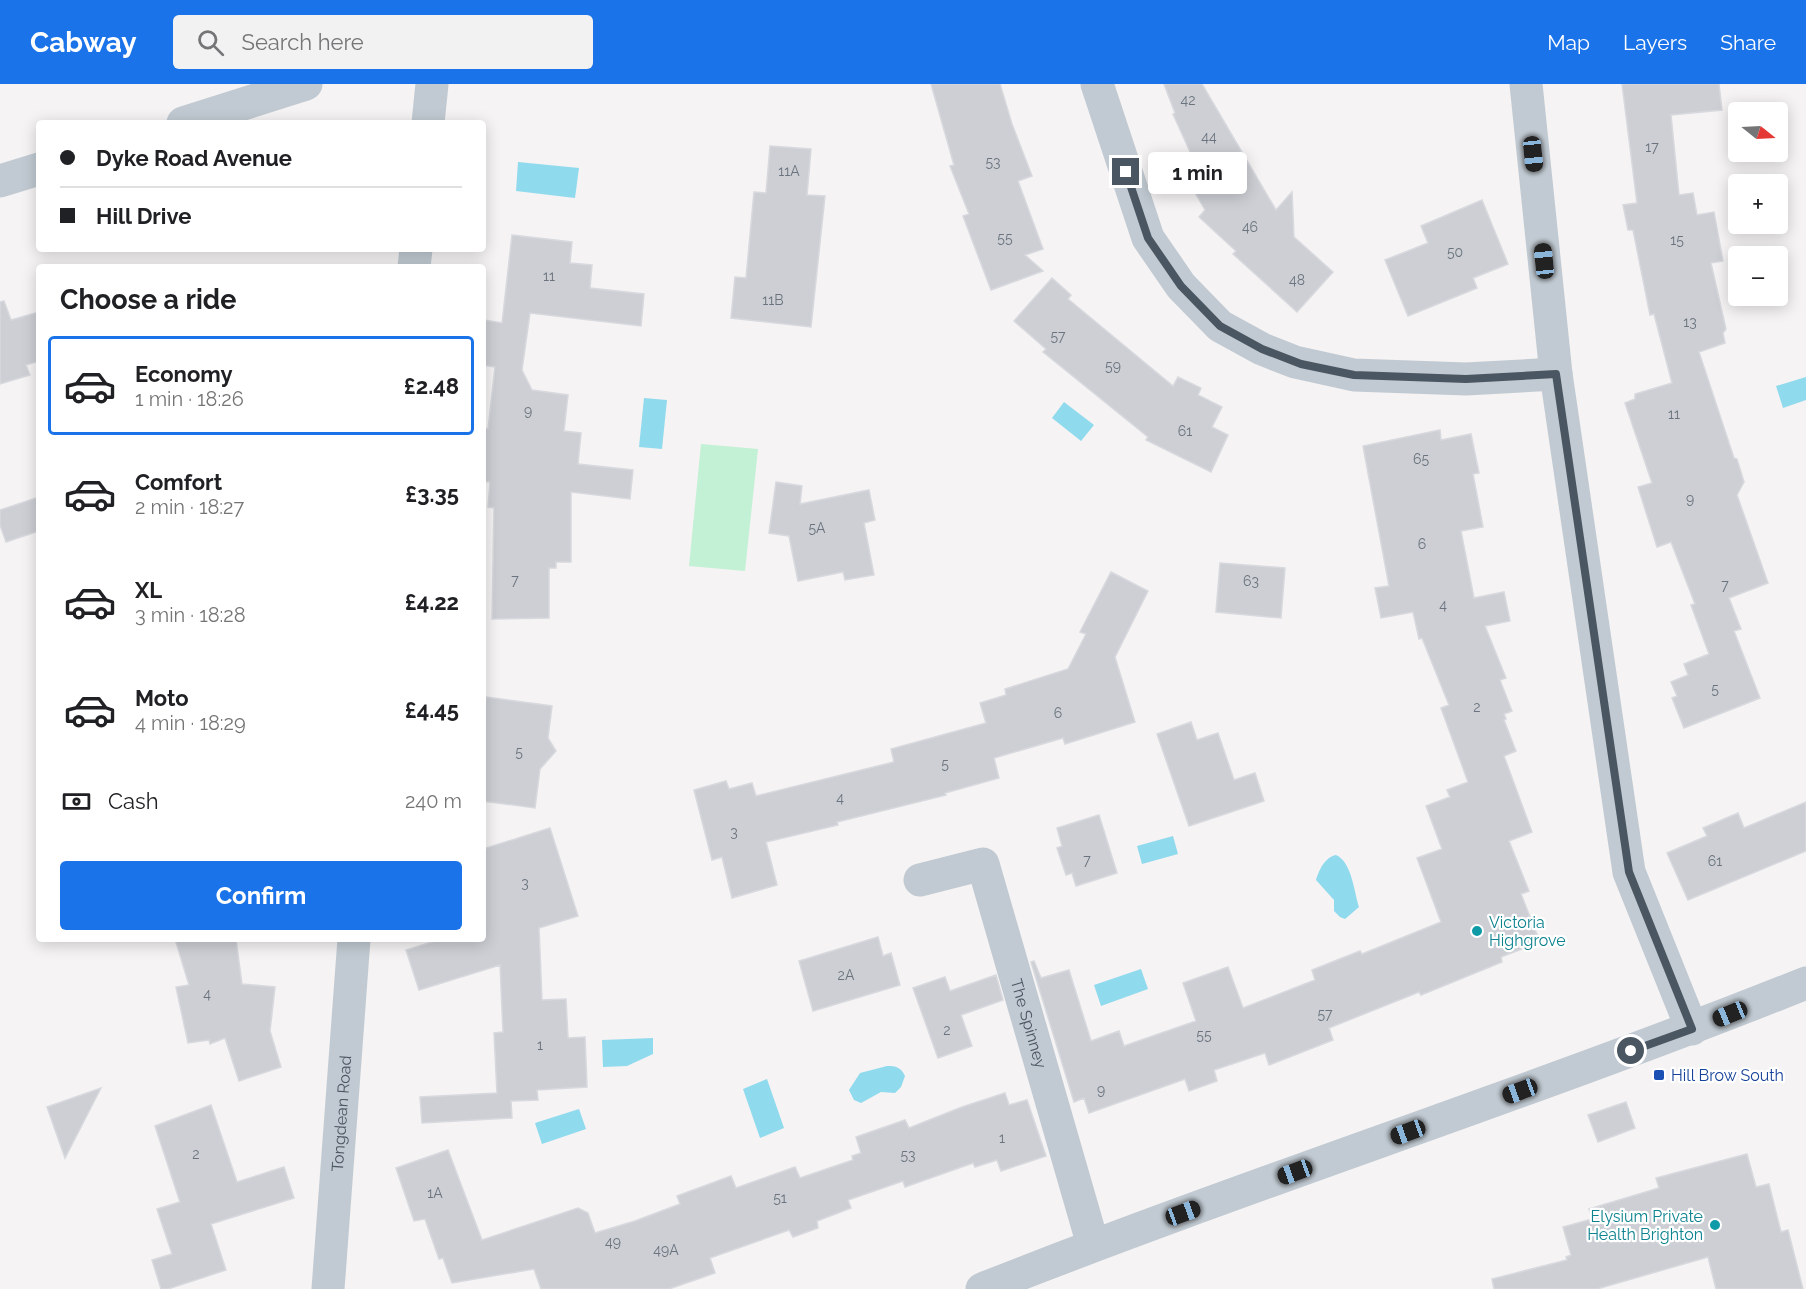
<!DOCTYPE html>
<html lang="en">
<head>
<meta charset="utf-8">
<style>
	:root { --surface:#fff; --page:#f2f2f2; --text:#202124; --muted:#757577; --line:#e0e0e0; --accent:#1a73e8 }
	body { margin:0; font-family:Raleway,sans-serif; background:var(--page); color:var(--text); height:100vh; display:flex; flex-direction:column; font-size:22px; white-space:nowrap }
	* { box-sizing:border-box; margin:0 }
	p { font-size:20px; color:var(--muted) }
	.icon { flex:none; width:33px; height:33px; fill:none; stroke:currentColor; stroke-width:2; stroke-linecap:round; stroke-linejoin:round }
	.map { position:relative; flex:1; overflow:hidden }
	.details { position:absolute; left:36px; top:180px; width:450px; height:678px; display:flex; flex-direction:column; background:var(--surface); border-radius:6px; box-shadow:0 3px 15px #0003 }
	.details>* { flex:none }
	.guide { position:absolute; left:36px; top:36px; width:450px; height:132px; border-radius:6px; box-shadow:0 3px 15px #0003; display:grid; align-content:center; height:132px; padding:0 24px; background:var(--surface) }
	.needle { width:39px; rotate:108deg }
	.controls { position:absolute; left:1728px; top:18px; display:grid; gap:12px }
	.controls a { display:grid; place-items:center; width:60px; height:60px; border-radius:6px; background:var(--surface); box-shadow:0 3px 15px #0003; font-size:30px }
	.end { position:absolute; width:27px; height:27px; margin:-14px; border:8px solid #4a5661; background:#fff; box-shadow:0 0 0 3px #fff }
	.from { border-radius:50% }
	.bubble { position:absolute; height:42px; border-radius:6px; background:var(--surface); box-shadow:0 3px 15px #0003; font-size:20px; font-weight:700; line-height:42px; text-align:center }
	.car { position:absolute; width:18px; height:36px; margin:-18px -9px; border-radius:8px; box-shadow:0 0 4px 2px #0007; background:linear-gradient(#222 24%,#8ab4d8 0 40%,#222 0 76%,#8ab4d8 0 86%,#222 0) }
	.guide b { display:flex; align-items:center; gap:21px; height:57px; font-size:22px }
	.guide b+b { border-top:2px solid var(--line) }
	.guide i { width:15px; height:15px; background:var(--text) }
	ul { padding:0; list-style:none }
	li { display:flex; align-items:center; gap:18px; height:99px; margin:0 12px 9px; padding:0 12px; border:3px solid transparent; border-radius:6px }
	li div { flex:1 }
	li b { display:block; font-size:22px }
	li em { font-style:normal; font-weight:700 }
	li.selected { border-color:var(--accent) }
	li>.icon { width:54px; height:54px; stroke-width:1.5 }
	h2 { padding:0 24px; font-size:27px; line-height:72px }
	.pay { display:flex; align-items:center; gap:15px; height:66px; padding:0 24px; font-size:22px }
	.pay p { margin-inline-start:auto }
	.primary-button { display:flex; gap:12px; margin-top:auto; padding:12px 24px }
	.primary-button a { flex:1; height:69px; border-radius:6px; background:var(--accent); color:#fff; font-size:24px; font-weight:700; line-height:69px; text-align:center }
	header { display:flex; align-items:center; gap:36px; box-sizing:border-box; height:84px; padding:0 30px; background:var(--accent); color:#fff }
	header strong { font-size:28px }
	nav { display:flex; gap:33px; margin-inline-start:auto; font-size:21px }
	.search { width:420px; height:54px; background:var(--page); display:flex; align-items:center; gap:15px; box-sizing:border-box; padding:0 21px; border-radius:6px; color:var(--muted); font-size:22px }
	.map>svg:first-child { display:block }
	.green { fill:#c3f1d5 }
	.water { fill:#90daee }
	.building { fill:#cdcfd5; stroke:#d7d9de; stroke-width:1.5 }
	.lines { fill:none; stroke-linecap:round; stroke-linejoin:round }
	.minor { stroke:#c1cad2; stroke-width:33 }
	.tertiary { stroke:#c1cad2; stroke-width:33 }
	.route { stroke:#4a5661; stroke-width:8 }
	.culture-dot { fill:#0f9aa8; stroke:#fff; stroke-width:2 }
	.transit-dot { fill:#1a4fb4; stroke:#fff; stroke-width:2 }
	.labels { text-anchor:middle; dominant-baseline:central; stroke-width:4.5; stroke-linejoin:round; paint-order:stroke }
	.number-label { font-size:14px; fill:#6b747e }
	.culture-label { font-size:16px; fill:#0d838f; stroke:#fff; text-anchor:start }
	.street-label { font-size:16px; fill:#4a5661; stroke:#fff }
	.transit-label { font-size:16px; fill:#164399; stroke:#fff; text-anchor:start }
</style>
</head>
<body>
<header>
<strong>Cabway</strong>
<div class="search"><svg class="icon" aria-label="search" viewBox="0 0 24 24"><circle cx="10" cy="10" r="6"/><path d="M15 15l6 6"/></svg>Search here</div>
<nav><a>Map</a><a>Layers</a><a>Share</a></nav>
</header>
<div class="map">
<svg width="1806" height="1205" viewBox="0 0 1806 1205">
	<rect width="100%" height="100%" fill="#f5f3f3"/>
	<path class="green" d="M701,360l57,5 -13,122 -56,-5z"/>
	<path class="water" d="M518,78l61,6 -4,30 -59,-7z
		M1806,293v23l-23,8 -7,-22z
		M644,314l23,2 -5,49 -23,-2z
		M1064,318l30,23 -13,16 -29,-23z
		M1173,752l5,18 -36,10 -5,-18z
		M1336,771c16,7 18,37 23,52l-14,12 -5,-2 -6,-6v-11l-18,-20c3,-10 9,-23 20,-25z
		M1141,885l7,20 -47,17 -7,-21z
		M653,954v16l-26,12 -24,1 -1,-27z
		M887,982c9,0 14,1 18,10l-4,11 -6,6 -14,-1 -20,11 -7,-3 -5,-10 11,-17z
		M767,995l17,49 -24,10 -17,-49z
		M579,1025l7,20 -44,15 -7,-21z"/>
	<path class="building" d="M931,0h69l12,40 20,52 -14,5 25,68 -18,6 18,16 -52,19 -28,-74 6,-2 -19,-48 4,-1z
		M1164,0h38l74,126 16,-18 2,45 39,35 -36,40 -64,-58 3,-3 -37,-34 6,-7 -27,-47 13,-9 -18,-40 2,-1z
		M1622,0h97l3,26 -51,5 8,80 14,-2 4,22 17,-3 9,49 -12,2 15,66 -3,4 2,10 -26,9 35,106 3,1 7,23 -7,13 31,88 -39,15 12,31 -7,2 26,67 -76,30 -12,-30 5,-2 -6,-14 17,-7 -4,-11 25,-10 -18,-49 4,-1 -24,-62 -14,5 -19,-60 14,-4 -27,-80 10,-4v-5l37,-11 -18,-69 -4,1 -17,-85h-5l-5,-25 14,-2z
		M770,62l41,3 -4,46 18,1 -14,131 -80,-9 4,-41 11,1 8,-86 12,1z
		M1482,116l26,64 -35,14 4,10 -69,28 -23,-56 43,-17 -7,-17z
		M512,151l60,7 -2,21 22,2 -2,23 54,6 -3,32 -111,-13 -8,57 10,20 36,5 -4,36 17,2 -3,31 55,6 -3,29 -59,-7v70h-15v6h-7v50l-57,1 2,-111 -6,-1 2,-25 -7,-1v-53l5,1 7,-62 -12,-2v-45l19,3z
		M1052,194l19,17 -3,4 105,87 5,-9 23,11 -3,7 24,12 -10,20 16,8 -17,37 -65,-32 2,-3 -105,-85 3,-3 -32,-28z
		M4,217l7,19 28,-8v49l-13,4 4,10 -30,9v-82z
		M1440,346l1,10 30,-6 8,39 -6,1 10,53 -22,4 13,67 30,-6 6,29 -25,5 21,52 -6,2 12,31 -8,3 2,5 -2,1 12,31 -12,5 28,76 -23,9 20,50 -8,3 19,48 -39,15 1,5 -81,33 -2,-3 -90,36 4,12 -64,25 -4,-12 -51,17 3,11 -28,10 -4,-12 -96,34 -5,-15 -10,4 -43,-140 3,-1 7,17 28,-8 22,71 28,-10 5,15 72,-25 -13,-38 45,-16 15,41 72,-28 -3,-10 48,-19 2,3 79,-32 -24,-64 25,-9 -16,-43 24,-9 -3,-7 21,-8 -27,-74 8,-3 -27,-67 -3,1 -6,-27 -32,6 -6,-30 14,-2 -26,-140z
		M776,398l26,4 -2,18 69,-14 6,30 -11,3 10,52 -29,5 -2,-8 -45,9 -9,-45 -20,-3z
		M39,413v34l-33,11 -6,-17v-15z
		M1220,479l65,5 -4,50 -65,-6z
		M1111,488l37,19 -33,66 20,65 -70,22 -2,-6 -69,20 5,20 -54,15 1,2 -109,27 1,3 -72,17 11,43 -45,13 -10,-41 -10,3 -18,-70 32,-9 3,8 23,-6 4,13 138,-34 -3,-13 95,-26 -6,-20 26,-8 -1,-6 63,-20 18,-35 -6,-2z
		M486,613l66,9 -4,32 8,13 -16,18 -5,39 -52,-7v-79z
		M1191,638l6,18 21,-7 16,47 21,-7 9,28 -75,25 -32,-92z
		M1806,718v49l-118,49 -21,-47 40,-17 -4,-8 35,-15 6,15z
		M1099,731l18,58 -41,13 -4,-13 -6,2 -9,-27 5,-2 -5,-18z
		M550,744l28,88 -39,12 3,72 24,-1 2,39 17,-1 2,50 -50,3 1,10 -27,1 1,17 -90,5 -2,-26 77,-4 -3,-60 9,-1 -3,-67 -81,25 -13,-40 36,-11h41v-90z
		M878,853l5,19 8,-3 9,32 -87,26 -14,-50z
		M175,855h61l6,45 33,3 -5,44 11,36 -42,14 -14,-43 -15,6 -1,-4 -21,3 -12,-56 13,-2z
		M996,891l7,25 -42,15 11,31 -34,12 -25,-70 32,-11 5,14z
		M101,1004l-36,70 -18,-51z
		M1005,1009l4,12 18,-5 19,56 -45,15 -4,-11 -22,7 -2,-4 -68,24 -2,-6 -55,19 3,8 -34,13 1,7 -25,9 -4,-7 -79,28 5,15 -46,16h-128l-7,-20 -82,14 -9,-25 -4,1 -14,-40 -11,2 -18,-53 52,-18 34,90 96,-32 10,5 7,20 40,-12 45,-17 -3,-8 54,-20 5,12 59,-21 5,11 53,-18 -1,-4 9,-3 -5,-16 49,-17 4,8 53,-21z
		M1626,1018l9,26 -37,14 -10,-27z
		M211,1021l26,77 47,-15 10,31 -83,26 15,46 -58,19h-7l-9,-29 20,-6 -15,-45 23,-7 -25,-76z
		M1747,1070l9,33 13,-3 12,48 7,-2 15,59h-87l-8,-32 -111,32h-103l-2,-10 75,-19 -1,-3 5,-2 -8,-28 29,-8 -3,-10 70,-21 -3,-10z"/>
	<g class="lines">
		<g class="minor">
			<path d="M1097,0l51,154 33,48 39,40 42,23 33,13 59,13 112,4 90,-5"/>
			<path d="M1526,0l30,290 73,498 63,157"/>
			<path d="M183,39l123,-39"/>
			<path d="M428,39l4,-39"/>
			<path d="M0,97l39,-12"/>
			<path d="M414,183l2,-18"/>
			<path id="s1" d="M920,796l63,-16 110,381"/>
			<path id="s2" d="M328,1205l26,-350"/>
		</g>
		<path class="tertiary" d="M982,1205c273,-108 552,-197 824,-306"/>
	</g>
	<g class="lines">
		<path class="route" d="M1126,88l22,66 33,48 39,40 42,23 39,15 53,11 112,4 90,-5 73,498 63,157 -61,22"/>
	</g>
	<g class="culture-dot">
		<circle cx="1477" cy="847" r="6"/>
		<circle cx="1715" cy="1141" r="6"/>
	</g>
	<rect class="transit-dot" x="1653" y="985" width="12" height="12" rx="3"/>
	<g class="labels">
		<g class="number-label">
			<text x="1188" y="16">42</text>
			<text x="1209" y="53">44</text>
			<text x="1652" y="63">17</text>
			<text x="993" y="78">53</text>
			<text x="789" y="87">11A</text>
			<text x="1250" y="143">46</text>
			<text x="1005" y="154">55</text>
			<text x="1677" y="156">15</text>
			<text x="1455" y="168">50</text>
			<text x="549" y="192">11</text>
			<text x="1297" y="196">48</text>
			<text x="773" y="216">11B</text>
			<text x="1690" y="238">13</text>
			<text x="1058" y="252">57</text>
			<text x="1113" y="282">59</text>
			<text x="528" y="327">9</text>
			<text x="1674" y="330">11</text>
			<text x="1185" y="347">61</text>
			<text x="1421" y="375">65</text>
			<text x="1690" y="415">9</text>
			<text x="817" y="444">5A</text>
			<text x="1422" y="460">6</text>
			<text x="515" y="496">7</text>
			<text x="1251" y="497">63</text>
			<text x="1725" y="501">7</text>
			<text x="1443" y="521">4</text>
			<text x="1715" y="605">5</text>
			<text x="1477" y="623">2</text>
			<text x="1058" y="629">6</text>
			<text x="519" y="668">5</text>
			<text x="945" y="680">5</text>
			<text x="840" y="714">4</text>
			<text x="734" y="748">3</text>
			<text x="1087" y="776">7</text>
			<text x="1715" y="777">61</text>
			<text x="525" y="799">3</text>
			<text x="846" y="891">2A</text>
			<text x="207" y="910">4</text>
			<text x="1325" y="930">57</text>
			<text x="947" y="946">2</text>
			<text x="1204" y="951">55</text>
			<text x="540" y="961">1</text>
			<text x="1101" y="1006">9</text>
			<text x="1002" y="1054">1</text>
			<text x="196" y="1070">2</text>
			<text x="908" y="1071">53</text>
			<text x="435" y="1109">1A</text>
			<text x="780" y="1114">51</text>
			<text x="613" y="1158">49</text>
			<text x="666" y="1166">49A</text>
		</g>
		<g class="culture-label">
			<text x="1489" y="838">Victoria<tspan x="1489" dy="18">Highgrove</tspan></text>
			<text x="1703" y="1132" text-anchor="end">Elysium Private<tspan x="1703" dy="18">Health Brighton</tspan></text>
		</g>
		<g class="street-label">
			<text stroke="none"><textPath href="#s1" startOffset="231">The Spinney</textPath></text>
			<text stroke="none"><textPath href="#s2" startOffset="176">Tongdean Road</textPath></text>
		</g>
		<g class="transit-label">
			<text x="1671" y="991">Hill Brow South</text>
		</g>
	</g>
</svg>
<div class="controls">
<a><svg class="needle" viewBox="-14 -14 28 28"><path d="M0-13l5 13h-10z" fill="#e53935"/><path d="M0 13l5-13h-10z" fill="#757577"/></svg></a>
<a>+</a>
<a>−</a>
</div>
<i class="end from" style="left:1631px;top:967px"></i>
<i class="end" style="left:1126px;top:88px"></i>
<div class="bubble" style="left:1148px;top:68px;width:99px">1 min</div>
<i class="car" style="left:1533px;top:70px;rotate:174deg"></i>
<i class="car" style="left:1544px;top:177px;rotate:354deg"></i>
<i class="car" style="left:1730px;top:930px;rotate:248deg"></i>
<i class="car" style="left:1520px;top:1007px;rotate:250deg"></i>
<i class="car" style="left:1408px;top:1048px;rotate:250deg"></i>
<i class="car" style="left:1295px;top:1088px;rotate:250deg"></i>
<i class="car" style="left:1183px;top:1129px;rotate:70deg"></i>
<div class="guide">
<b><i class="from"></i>Dyke Road Avenue</b>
<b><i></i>Hill Drive</b>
</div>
<section class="details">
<h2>Choose a ride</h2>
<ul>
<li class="selected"><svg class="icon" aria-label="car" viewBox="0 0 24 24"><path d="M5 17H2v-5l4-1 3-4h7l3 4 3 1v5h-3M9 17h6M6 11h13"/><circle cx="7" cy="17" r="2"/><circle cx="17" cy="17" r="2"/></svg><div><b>Economy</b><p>1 min · 18:26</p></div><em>£2.48</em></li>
<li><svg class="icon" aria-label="car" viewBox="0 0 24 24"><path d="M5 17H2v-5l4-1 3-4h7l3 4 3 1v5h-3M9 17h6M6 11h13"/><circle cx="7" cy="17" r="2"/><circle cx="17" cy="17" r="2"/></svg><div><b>Comfort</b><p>2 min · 18:27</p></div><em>£3.35</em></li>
<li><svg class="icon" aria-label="car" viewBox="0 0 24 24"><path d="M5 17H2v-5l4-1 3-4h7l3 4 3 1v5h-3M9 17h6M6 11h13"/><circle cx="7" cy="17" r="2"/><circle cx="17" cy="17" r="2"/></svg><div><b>XL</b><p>3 min · 18:28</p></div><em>£4.22</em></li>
<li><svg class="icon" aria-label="car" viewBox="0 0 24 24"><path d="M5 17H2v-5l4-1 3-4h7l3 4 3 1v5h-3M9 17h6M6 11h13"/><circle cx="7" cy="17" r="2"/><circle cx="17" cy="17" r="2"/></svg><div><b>Moto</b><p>4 min · 18:29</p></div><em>£4.45</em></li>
</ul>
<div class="pay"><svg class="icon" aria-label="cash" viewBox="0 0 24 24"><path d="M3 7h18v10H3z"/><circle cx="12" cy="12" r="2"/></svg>Cash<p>240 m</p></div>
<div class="primary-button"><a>Confirm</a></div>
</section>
</div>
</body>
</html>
